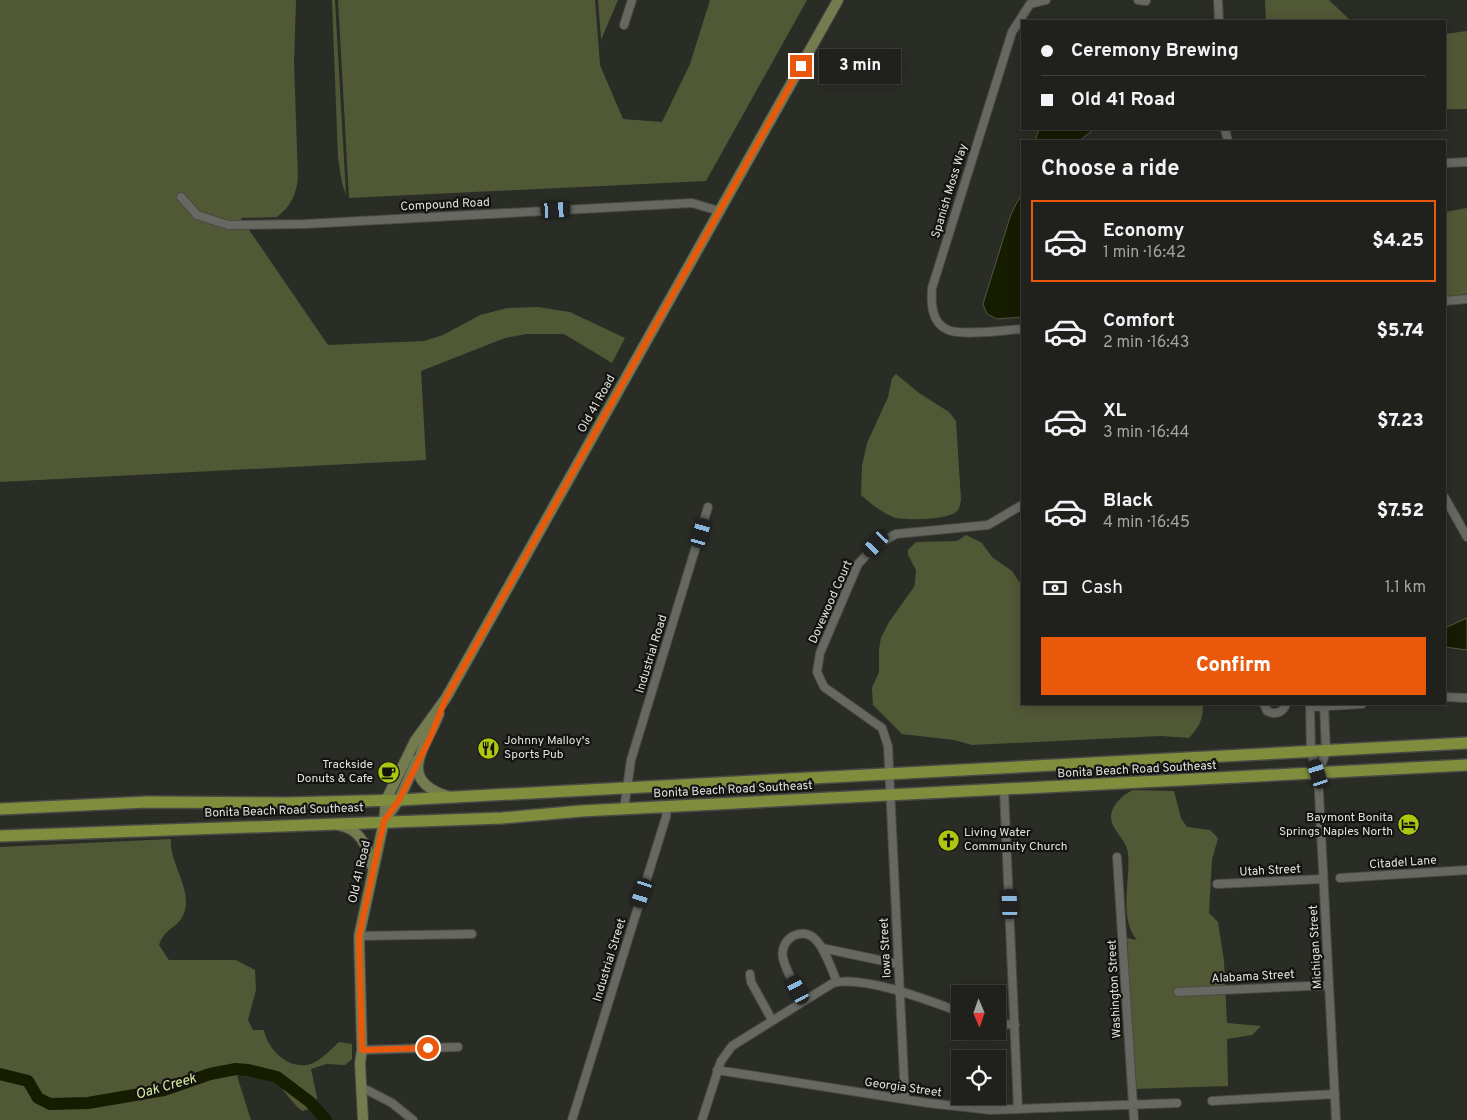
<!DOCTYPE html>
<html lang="en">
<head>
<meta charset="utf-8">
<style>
	:root { --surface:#20211c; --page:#282925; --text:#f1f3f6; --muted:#a2a3a3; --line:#3d3e3b; --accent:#ea580c }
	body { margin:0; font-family:Overpass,sans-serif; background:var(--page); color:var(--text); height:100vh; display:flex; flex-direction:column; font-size:19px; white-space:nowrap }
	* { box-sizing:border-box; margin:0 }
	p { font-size:16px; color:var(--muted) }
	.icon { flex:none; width:28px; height:28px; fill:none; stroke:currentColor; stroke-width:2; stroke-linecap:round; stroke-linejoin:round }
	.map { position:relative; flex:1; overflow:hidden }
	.drawer { position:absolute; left:1021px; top:140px; width:425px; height:565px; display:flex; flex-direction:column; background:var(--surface); border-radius:0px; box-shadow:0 2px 12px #0003,0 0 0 1px var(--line) }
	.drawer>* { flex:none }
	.guide { position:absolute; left:1021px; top:20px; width:425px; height:110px; border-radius:0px; box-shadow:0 2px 12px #0003,0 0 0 1px var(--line); display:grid; align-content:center; height:110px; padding:0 20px; background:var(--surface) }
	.needle { width:32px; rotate:178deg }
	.buttons { position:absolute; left:951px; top:985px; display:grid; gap:10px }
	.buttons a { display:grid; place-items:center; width:55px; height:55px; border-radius:0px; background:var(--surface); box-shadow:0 2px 12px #0003,0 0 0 1px var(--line); font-size:25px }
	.end { position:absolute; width:22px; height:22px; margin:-11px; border:6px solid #ea580c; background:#fff; box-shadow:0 0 0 2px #fff }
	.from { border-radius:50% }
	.bubble { position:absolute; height:35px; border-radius:0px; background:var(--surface); box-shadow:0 2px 12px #0003,0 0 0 1px var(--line); font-size:16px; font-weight:800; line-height:35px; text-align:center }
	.car { position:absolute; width:15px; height:30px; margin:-15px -8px; border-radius:6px; box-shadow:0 0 4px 1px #0007; background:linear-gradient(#222 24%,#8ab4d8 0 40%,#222 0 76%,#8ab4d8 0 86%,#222 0) }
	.guide b { display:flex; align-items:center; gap:18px; height:48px; font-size:19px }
	.guide b+b { border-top:1px solid var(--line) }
	.guide i { width:12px; height:12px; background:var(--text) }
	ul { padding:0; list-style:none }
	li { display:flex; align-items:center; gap:15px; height:82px; margin:0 10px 8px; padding:0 10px; border:2px solid transparent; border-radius:0px }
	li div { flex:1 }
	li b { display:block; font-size:19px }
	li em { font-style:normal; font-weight:800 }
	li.active { border-color:var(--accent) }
	li>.icon { width:45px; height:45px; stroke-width:1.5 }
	h2 { padding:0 20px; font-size:22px; line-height:60px }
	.pay { display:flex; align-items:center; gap:12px; height:55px; padding:0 20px; font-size:19px }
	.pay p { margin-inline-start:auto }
	.button { display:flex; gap:10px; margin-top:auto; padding:10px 20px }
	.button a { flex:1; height:58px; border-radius:0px; background:var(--accent); color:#fff; font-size:20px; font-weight:800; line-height:58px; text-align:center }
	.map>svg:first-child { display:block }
	.green { fill:#515836 }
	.water { fill:#161c00; stroke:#535743 }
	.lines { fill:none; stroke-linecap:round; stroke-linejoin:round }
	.river { stroke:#161c00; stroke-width:12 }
	.street-casing { stroke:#494a45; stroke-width:10 }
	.secondary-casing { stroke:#494a45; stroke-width:12 }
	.primary-casing { stroke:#494a45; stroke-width:14 }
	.street { stroke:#666861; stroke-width:8 }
	.secondary { stroke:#737b4f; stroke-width:10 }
	.primary { stroke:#808d3d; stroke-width:11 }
	.route { stroke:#ea580c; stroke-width:6 }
	.labels { text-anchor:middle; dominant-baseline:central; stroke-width:4.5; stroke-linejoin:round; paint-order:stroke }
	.street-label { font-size:12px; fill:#e1e2de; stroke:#131411 }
	.poi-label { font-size:12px; fill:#e1e2de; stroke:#131411; text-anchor:start }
	.water-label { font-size:14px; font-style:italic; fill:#dceda1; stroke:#131411 }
</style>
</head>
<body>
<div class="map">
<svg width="1467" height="1120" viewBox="0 0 1467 1120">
	<rect width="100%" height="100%" fill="#2a2c26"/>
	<path class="green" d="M0,0h296l-2,63 4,115c-2,17 -7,28 -21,39l-36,1 87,127 96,-4 19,-6 37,-20 27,-7 31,-1 32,5 55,26 -13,25 -48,-29h-38l-21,4 -84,33 5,89 -426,22z
		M332,0h3l11,195 -4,-12 -4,-25z
		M338,0h257l5,65 23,54 39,3 28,-58 20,-64h97l-101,181 -357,17z
		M598,0h20l-17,40 1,11z
		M1265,0h64l22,21h-85z
		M1467,31v78h-22v-75z
		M1467,208v86l-22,3v-85z
		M896,374l23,19 30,19 7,9 5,79c-1,4 -1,8 -4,11 -8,9 -53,10 -64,6 -12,-5 -23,-14 -32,-22l1,-29 5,-23 21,-46 4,-19z
		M966,535l16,8 10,14 20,14 10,15v118h181c0,15 -3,22 -14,34l-28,-2 -189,9 -18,-5 -52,-6 -29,-29 -1,-17 7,-16v-23l2,-11 8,-16 25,-35 1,-5 1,-12 -8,-15v-5l8,-8 41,-1z
		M1133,790l41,1 7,27 6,9 23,3 8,8 -6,22 -3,53 9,9 6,39 3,62 34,3 -9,9 -25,4 1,47 -94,3 -7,-151 10,2c-19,-22 -6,-61 -9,-87 -2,-15 -18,-23 -17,-38 2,-12 12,-20 22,-25z
		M171,839c-2,24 22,50 13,74 -5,15 -19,14 -25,32l10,15h67l19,10 1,20 -8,30 5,10h11c3,18 22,38 43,35 12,-2 23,-15 32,-23l13,2v15l-7,6 -19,-1 -15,5 6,28 -1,10 -14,4c-24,-19 -26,-52 -65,-35l14,44h-251v-273z"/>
	<path class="water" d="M1039,129h55l-15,12h-44z
		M1022,187v130l-25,2 -10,-5 -4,-10 28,-90 11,-21z
		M1467,618v32l-22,-3v-19z"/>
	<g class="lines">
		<path class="river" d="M0,1074l28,7 10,17 12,6 38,-1 76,-13 46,-16 26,-5 12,1 29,7 33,25 16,18"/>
		<defs>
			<path id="street" d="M1138,0l8,1
				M1218,0l1,21
				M624,25l8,-25
				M1225,129l3,12
				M1445,163l22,-1
				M181,197l16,18 31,10 77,-1 387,-21 27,8
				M1445,301l22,-2
				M1022,329c-17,1 -60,7 -74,1 -17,-7 -17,-27 -16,-42l80,-256 18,-28 16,-4
				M1445,498l22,39
				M1445,697l22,1
				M1264,704l3,7c8,4 16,2 19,-7
				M1310,704l1,49 7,21 8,-22 -2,-48
				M1311,707l51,-3
				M1318,774l18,346
				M1004,790l14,319
				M624,809l7,-49 77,-253
				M1117,857l17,263
				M1340,878l127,-8
				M1217,884l106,-5
				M359,936l113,-2
				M822,948l76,16
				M750,974l1,8 21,38
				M1178,992l151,-7
				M804,1001c-7,-13 -18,-28 -21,-43 -4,-19 19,-33 33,-18 10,11 15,28 21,42
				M998,1023l17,2
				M362,1050l96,-3
				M717,1070l211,33 63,7 186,-7
				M367,1090l25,13 21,17
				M905,1099l-17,-353 -6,-18 -58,-41 -7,-15 3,-19 38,-89 18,-19 20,-11 92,-9 34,-20
				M1212,1101l123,-7
				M572,1120l94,-303 1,-10
				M702,1120l19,-59 11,-15 101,-63c31,-8 97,18 127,29"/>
			<path id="secondary" d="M439,714c-14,35 -43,65 8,82
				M385,820l14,-20 18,-40
				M338,825c22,3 30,22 34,41
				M363,1120l-3,-57 2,-13 -3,-114 25,-115 2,-21 29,-59 31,-43 392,-698"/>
			<path id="primary" d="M0,809l147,-7 139,1 113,-3 1068,-57
				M0,836l502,-18 79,-7 886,-46"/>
		</defs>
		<use href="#street" class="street-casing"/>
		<use href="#secondary" class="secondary-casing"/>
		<use href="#primary" class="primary-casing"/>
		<use href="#street" class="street"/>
		<use href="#secondary" class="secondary"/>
		<use href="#primary" class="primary"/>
	</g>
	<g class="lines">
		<path class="route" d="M428,1048l-66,2 -3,-114 25,-115 15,-21 31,-62 16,-40 355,-632"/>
	</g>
	<defs>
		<symbol id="restaurant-disc" viewBox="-11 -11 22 22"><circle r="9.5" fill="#adc60f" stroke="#131411"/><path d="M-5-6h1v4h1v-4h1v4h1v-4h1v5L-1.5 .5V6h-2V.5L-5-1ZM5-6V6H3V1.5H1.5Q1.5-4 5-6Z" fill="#111"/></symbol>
		<symbol id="cafe-disc" viewBox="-11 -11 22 22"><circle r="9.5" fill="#adc60f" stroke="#131411"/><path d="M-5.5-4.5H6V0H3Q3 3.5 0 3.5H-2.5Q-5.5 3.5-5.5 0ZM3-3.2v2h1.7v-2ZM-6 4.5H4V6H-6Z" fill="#111"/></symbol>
		<symbol id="hotel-disc" viewBox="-11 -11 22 22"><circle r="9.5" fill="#adc60f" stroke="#131411"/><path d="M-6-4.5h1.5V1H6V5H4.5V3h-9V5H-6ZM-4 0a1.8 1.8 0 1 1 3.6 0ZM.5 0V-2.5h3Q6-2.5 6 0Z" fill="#111"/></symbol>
		<symbol id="church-disc" viewBox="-11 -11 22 22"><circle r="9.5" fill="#adc60f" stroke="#131411"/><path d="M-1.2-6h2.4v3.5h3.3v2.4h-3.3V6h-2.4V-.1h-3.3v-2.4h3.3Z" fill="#111"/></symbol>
	</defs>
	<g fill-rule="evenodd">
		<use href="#restaurant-disc" x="476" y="736" width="25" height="25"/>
		<use href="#cafe-disc" x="376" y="760" width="25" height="25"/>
		<use href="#hotel-disc" x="1396" y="812" width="25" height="25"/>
		<use href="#church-disc" x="936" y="828" width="25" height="25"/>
	</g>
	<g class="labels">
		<g class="street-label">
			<text transform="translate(950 191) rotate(-73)">Spanish Moss Way</text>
			<text transform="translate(445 205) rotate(-3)">Compound Road</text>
			<text transform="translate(597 404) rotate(-61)">Old 41 Road</text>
			<text transform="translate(831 602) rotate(-66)">Dovewood Court</text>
			<text transform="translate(652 654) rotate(-73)">Industrial Road</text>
			<text transform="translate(1137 770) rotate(-3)">Bonita Beach Road Southeast</text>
			<text transform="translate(733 790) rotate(-3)">Bonita Beach Road Southeast</text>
			<text transform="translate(284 811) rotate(-2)">Bonita Beach Road Southeast</text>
			<text transform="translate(1403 863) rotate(-4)">Citadel Lane</text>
			<text transform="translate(1270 871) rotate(-3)">Utah Street</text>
			<text transform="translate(360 872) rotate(-77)">Old 41 Road</text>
			<text transform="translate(1316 947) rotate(-93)">Michigan Street</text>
			<text transform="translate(886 948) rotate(-93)">Iowa Street</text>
			<text transform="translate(610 960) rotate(-73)">Industrial Street</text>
			<text transform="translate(1253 977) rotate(-3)">Alabama Street</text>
			<text transform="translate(1115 989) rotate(-93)">Washington Street</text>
			<text transform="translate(903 1088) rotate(8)">Georgia Street</text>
		</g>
		<g class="poi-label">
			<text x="504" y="741">Johnny Malloy's<tspan x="504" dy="14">Sports Pub</tspan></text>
			<text x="373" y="765" text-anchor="end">Trackside<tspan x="373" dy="14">Donuts &amp; Cafe</tspan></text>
			<text x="1393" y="818" text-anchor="end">Baymont Bonita<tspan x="1393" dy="14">Springs Naples North</tspan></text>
			<text x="964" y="833">Living Water<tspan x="964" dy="14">Community Church</tspan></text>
		</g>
		<g class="water-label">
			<text transform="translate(166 1087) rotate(-16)">Oak Creek</text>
		</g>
	</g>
</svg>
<div class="buttons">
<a><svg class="needle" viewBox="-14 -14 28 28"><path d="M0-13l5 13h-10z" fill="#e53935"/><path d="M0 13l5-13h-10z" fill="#a2a3a3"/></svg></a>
<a><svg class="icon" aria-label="locate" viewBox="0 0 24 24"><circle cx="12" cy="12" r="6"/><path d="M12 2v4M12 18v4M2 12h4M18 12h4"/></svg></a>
</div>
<i class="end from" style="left:428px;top:1048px"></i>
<i class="end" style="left:801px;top:66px"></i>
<div class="bubble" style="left:819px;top:49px;width:82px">3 min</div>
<i class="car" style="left:556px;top:210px;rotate:87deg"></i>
<i class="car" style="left:701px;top:533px;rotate:16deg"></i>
<i class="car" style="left:876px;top:544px;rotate:223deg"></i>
<i class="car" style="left:1318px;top:774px;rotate:342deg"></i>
<i class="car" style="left:642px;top:893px;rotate:198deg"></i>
<i class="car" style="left:1010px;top:904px;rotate:358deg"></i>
<i class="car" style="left:798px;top:990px;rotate:332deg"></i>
<div class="guide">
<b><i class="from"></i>Ceremony Brewing</b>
<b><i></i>Old 41 Road</b>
</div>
<section class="drawer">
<h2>Choose a ride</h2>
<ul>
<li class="active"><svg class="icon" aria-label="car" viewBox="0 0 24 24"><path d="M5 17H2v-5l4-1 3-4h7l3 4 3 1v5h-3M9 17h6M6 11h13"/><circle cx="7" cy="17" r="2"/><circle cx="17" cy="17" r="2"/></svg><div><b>Economy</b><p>1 min · 16:42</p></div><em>$4.25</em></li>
<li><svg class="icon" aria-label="car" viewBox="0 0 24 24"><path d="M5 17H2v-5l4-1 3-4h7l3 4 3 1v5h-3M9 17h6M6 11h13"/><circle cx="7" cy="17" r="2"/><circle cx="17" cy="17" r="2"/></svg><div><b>Comfort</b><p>2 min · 16:43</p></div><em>$5.74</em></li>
<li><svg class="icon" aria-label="car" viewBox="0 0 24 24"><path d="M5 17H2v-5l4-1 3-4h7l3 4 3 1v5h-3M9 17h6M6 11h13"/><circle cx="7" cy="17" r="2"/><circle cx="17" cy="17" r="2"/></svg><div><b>XL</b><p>3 min · 16:44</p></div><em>$7.23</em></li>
<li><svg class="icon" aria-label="car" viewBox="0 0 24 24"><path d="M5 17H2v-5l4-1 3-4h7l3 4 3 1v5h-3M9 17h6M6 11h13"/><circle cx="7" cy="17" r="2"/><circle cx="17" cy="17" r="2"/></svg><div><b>Black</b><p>4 min · 16:45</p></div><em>$7.52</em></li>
</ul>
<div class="pay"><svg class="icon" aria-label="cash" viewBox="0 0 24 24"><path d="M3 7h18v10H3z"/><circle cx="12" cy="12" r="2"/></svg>Cash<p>1.1 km</p></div>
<div class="button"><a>Confirm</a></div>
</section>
</div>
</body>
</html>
